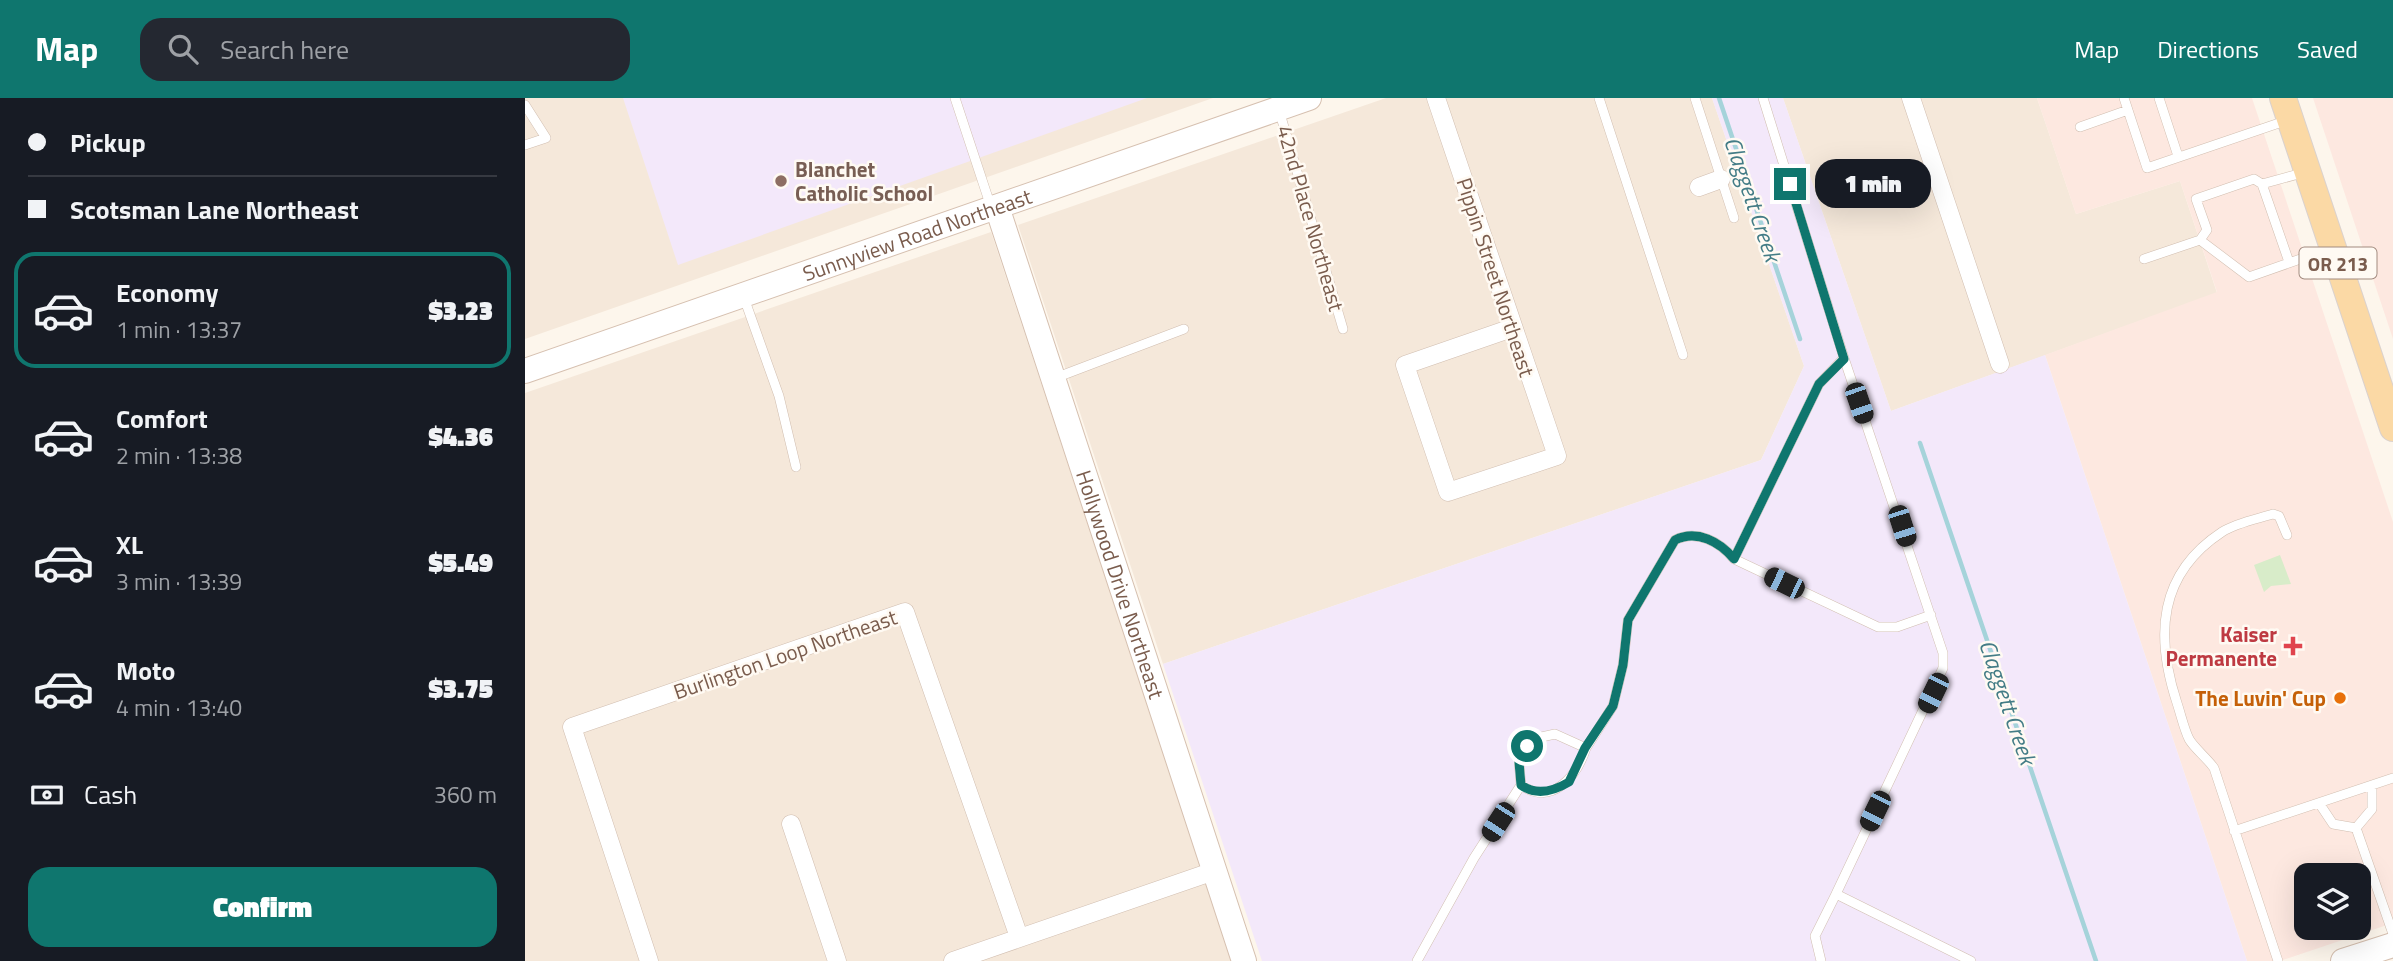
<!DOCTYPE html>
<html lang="en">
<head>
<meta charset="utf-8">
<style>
	:root { --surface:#171b24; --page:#242831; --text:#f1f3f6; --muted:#9ea1a6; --line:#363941; --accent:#0f766e }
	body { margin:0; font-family:"Titillium Web",sans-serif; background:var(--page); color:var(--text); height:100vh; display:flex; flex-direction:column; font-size:26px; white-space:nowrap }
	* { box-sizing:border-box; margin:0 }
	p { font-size:23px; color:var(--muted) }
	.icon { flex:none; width:38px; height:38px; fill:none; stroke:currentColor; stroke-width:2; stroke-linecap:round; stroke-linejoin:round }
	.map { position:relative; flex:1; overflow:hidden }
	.sheet { display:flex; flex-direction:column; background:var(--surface); width:525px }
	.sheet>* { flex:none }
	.top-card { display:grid; align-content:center; height:154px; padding:0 28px; background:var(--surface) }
	.tools { position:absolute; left:1769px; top:765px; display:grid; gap:14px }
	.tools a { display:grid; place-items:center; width:77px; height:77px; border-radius:14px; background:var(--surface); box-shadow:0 7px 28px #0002; font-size:35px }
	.end { position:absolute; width:32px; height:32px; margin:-16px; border:9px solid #0f766e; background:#fff; box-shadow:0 0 0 4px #fff }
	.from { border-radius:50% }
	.bubble { position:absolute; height:49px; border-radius:21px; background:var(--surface); box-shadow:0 7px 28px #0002; font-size:23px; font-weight:800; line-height:49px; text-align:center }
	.car { position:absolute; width:21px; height:42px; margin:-21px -10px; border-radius:9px; box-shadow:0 0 5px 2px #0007; background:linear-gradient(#222 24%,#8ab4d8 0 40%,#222 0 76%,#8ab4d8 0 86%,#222 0) }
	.top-card b { display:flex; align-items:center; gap:24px; height:66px; font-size:26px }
	.top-card b+b { border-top:2px solid var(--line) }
	.top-card i { width:18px; height:18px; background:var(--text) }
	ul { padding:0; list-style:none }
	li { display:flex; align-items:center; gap:21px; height:116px; margin:0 14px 10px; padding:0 14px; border:4px solid transparent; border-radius:21px }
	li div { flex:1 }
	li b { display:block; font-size:26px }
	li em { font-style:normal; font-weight:800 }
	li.active { border-color:var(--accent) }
	li>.icon { width:63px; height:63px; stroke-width:1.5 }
	.pay { display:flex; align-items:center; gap:18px; height:77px; padding:0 28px; font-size:26px }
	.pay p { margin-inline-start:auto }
	.button { display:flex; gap:14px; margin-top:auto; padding:14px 28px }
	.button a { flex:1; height:80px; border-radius:21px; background:var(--accent); color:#fff; font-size:28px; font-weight:800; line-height:80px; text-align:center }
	header { display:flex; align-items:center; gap:42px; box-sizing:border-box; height:98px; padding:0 35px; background:var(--accent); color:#fff }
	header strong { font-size:33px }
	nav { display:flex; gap:38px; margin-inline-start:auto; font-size:24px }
	.search { width:490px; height:63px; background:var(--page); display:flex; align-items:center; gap:18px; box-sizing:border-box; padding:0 24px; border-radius:21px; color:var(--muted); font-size:26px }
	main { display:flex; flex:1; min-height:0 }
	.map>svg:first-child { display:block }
	.residential { fill:#f5e8da }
	.commercial { fill:#fde8e0; fill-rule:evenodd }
	.education { fill:#f3e8fa }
	.green { fill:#d8ecc9 }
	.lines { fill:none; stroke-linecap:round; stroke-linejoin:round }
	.stream { stroke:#a5d3da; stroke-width:4.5 }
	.lane-casing { stroke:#d1beb0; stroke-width:10 }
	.street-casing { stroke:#d1beb0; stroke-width:19 }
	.secondary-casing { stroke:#d6c0b0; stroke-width:26 }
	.primary-casing { stroke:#dad1cd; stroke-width:28 }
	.lane { stroke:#fff; stroke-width:9 }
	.street { stroke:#fff; stroke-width:18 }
	.secondary { stroke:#fff; stroke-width:24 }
	.primary { stroke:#fbd9a5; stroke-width:26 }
	.route { stroke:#0f766e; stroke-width:9 }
	.education-dot { fill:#8d6e63; stroke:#fffaf3; stroke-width:2.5 }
	.health-dot { fill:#e0444e; stroke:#fffaf3; stroke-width:2.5 }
	.food-dot { fill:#e8710a; stroke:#fffaf3; stroke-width:2.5 }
	.labels { text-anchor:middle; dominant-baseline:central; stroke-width:5; stroke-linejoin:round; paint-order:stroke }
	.shield { fill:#fffaf3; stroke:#a28b7f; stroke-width:2 }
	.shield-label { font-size:19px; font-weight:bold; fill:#7a5c4d }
	.education-label { font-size:21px; font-weight:bold; fill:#785e54; stroke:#fffaf3; text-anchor:start }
	.street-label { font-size:21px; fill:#7a5c4d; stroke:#fffaf3 }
	.health-label { font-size:21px; font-weight:bold; fill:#be3a42; stroke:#fffaf3; text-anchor:end }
	.food-label { font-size:21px; font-weight:bold; fill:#c56008; stroke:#fffaf3; text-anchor:end }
	.water-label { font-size:23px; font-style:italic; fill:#437c86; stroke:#fffaf3 }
</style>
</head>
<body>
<header>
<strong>Map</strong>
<div class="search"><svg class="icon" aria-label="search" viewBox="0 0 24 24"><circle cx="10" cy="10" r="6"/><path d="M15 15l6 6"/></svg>Search here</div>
<nav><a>Map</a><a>Directions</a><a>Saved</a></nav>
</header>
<main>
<section class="sheet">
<div class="top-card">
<b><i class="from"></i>Pickup</b>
<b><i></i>Scotsman Lane Northeast</b>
</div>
<ul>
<li class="active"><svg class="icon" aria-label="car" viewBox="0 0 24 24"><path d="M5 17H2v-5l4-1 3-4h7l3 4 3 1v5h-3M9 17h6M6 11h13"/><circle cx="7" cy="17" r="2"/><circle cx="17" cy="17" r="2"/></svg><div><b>Economy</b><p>1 min · 13:37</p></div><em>$3.23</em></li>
<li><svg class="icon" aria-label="car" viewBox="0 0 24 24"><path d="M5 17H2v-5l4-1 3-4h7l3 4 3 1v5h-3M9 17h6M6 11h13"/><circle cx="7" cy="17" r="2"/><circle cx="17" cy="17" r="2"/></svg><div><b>Comfort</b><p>2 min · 13:38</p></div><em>$4.36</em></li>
<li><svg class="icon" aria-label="car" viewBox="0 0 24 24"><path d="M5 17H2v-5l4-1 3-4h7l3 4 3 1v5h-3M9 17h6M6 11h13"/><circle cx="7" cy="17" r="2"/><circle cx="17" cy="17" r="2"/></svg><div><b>XL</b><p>3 min · 13:39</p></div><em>$5.49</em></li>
<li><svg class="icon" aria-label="car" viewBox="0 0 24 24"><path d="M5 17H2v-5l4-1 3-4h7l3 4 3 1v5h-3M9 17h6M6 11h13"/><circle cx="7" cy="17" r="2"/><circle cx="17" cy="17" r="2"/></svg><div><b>Moto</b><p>4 min · 13:40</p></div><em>$3.75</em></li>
</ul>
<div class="pay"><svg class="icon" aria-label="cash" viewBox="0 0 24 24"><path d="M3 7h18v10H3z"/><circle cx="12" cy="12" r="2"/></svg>Cash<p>360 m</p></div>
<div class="button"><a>Confirm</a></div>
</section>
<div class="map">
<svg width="1868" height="863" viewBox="0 0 1868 863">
	<rect width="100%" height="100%" fill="#fdf6ec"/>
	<path class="residential" d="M0,0h688l-688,241z
		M861,0h326l92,268 -43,94 -598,204 -145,-439z
		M1258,0h254l39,116 104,-33 37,112 -326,118z
		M466,134l241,729h-707v-568z"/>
	<path class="commercial" d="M1512,0h215l141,424v401l-113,38h-33l-202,-606 172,-63 -37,-111 -104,33zM1782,777h52v53h-52z
		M1788,0h80v241z"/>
	<path class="education" d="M98,0h524l-469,167z
		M1187,0h71l108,313 154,-56 202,606h-985l-99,-297 598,-204 43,-94z"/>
	<path class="green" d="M1755,457l11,29 -20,2 -7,6 -10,-27z"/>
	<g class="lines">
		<path class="stream" d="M1194,0l81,241
			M1395,345l176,518"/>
		<defs>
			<path id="lane" d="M430,0l36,109
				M1074,0l84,257
				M1170,0l39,120
				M1238,0l81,260 99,295v15l-107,226
				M1599,0l23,70 141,-48
				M1634,0l19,58
				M0,7l21,33 -21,7
				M754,12l64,219
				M1555,29l48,-17
				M1781,74l-44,12 -8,-5 -58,20 11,31 -7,10 49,37 80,-28
				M1737,86l27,78
				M1619,161l56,-19
				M218,197l36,101 17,71
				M1319,260l-25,26 -85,175 144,68h19l34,-12
				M530,280l129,-49
				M1061,650l27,-42 10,-41 5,-45 47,-80c22,-11 45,2 59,19
				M1794,705l14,21 23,4
				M1831,730l37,106
				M1831,730l16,-19v-24
				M1709,733l159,-53
				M892,863l57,-103 47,-73 -2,-23 8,-16 10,-8 18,-4 31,14c-9,28 -34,59 -65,37
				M1296,863l-6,-25 21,-42 135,67
				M1753,863l-64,-193c-7,-10 -20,-20 -25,-29 -5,-10 -8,-24 -12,-36 -22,-67 -19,-129 45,-171 14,-9 35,-13 51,-18l6,2 8,19"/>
			<path id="street" d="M911,0l121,358 -109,36 -43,-127 107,-37
				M1386,0l89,266
				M1174,89l22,-8
				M266,726l46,137
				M124,863l-77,-234 333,-115 114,325
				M428,863l261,-90"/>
			<g id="secondary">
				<path id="s1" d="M472,109l247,754"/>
				<path id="s2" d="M0,273l784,-273"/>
				<path d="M1818,863l50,-16"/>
			</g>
			<path id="primary" d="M1758,0l110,330"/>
		</defs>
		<use href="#lane" class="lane-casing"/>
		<use href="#street" class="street-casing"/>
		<use href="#secondary" class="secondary-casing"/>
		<use href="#primary" class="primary-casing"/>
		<use href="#lane" class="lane"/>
		<use href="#street" class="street"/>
		<use href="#secondary" class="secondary"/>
		<use href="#primary" class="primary"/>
	</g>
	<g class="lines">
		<path class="route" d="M1002,648l-8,16 2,23c15,11 33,6 48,-3l16,-34 28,-42 10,-41 5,-45 47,-80c22,-11 45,2 59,19l85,-175 25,-25 -54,-175"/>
	</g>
	<circle class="education-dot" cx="256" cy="83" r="7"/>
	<path class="health-dot" d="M1764.5 537.5h7v7h7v7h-7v7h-7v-7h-7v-7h7z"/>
	<circle class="food-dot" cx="1815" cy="600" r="7"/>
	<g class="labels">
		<rect class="shield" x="1774.5" y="149.5" width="77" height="31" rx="5"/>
		<g class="shield-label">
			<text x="1813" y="165">OR 213</text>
		</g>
		<g class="education-label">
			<text x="270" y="71">Blanchet<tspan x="270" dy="24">Catholic School</tspan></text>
		</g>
		<g class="street-label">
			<text transform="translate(786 120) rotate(74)">42nd Place Northeast</text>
			<text stroke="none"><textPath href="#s2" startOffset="415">Sunnyview Road Northeast</textPath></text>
			<text transform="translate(971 179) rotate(72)">Pippin Street Northeast</text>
			<text stroke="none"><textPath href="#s1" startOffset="397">Hollywood Drive Northeast</textPath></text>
			<text transform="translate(260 556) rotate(-19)">Burlington Loop Northeast</text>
		</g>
		<g class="health-label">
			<text x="1752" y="536">Kaiser<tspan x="1752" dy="24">Permanente</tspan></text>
		</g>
		<g class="food-label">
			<text x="1801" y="600">The Luvin' Cup</text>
		</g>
		<g class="water-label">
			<text transform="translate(1228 101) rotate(71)">Claggett Creek</text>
			<text transform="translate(1483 604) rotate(71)">Claggett Creek</text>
		</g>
	</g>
</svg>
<div class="tools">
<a><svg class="icon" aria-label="layers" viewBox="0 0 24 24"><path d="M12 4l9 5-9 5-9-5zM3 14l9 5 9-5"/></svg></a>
</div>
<i class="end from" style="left:1002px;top:648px"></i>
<i class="end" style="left:1265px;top:86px"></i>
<div class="bubble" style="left:1290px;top:61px;width:116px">1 min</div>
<i class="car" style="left:1334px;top:305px;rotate:161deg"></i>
<i class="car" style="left:1377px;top:428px;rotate:162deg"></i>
<i class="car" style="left:1259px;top:485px;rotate:296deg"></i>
<i class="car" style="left:1408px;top:595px;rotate:206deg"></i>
<i class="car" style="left:1350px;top:713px;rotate:206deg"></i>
<i class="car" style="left:973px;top:724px;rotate:213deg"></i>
</div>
</main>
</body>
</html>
